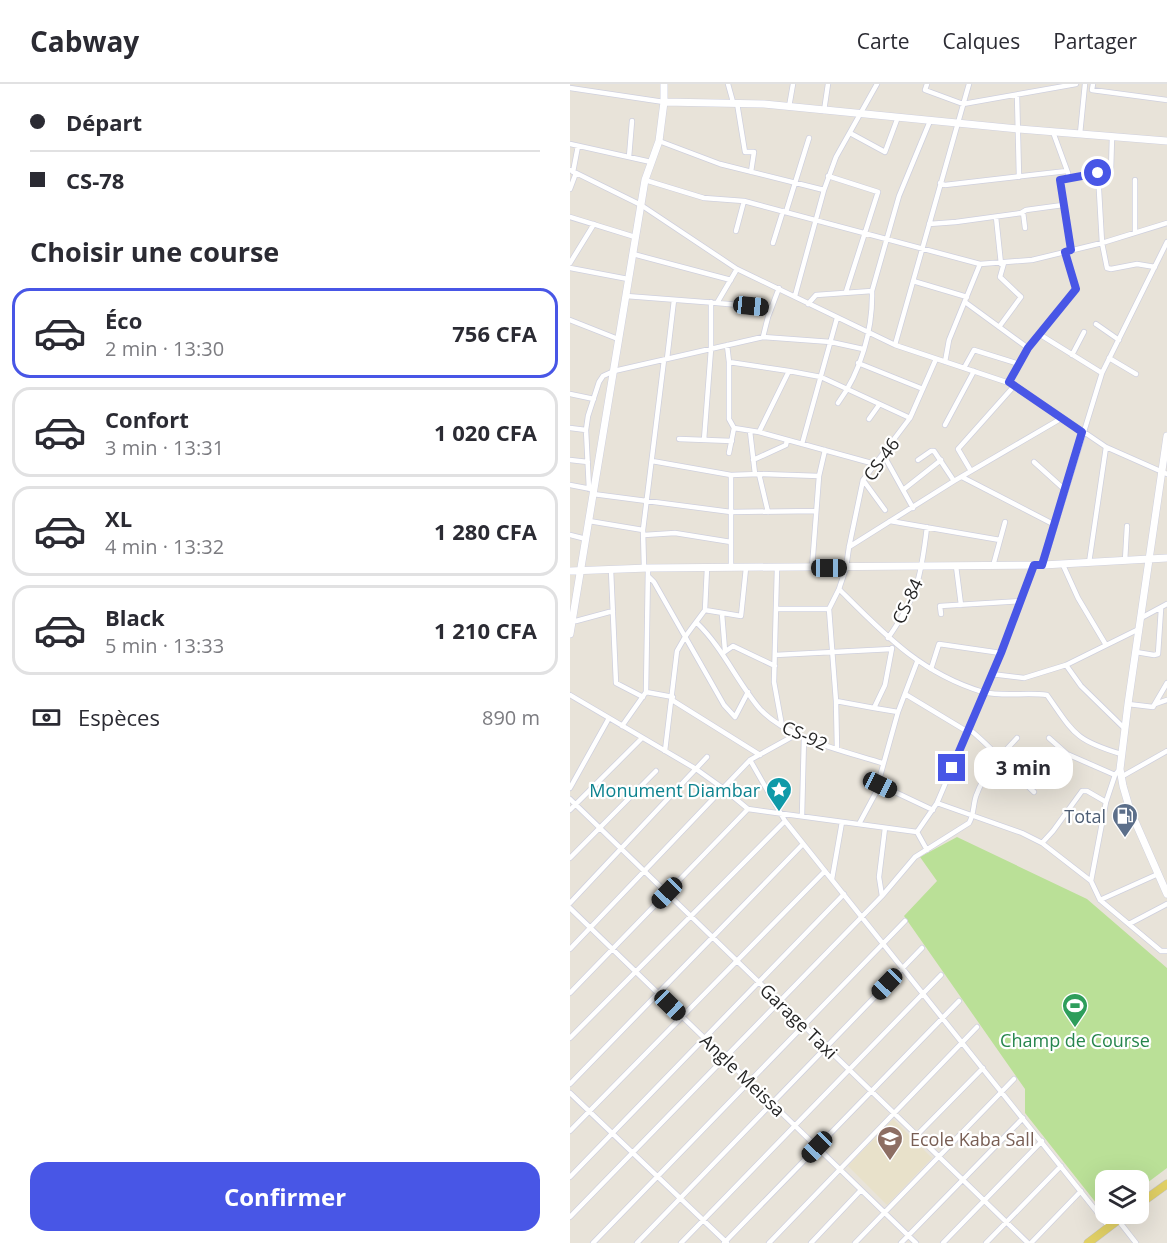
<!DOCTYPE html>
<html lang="fr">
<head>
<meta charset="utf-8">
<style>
	:root { --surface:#fff; --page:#f2f2f3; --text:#2b2b33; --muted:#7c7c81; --line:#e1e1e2; --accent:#4856e6 }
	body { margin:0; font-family:"Open Sans",sans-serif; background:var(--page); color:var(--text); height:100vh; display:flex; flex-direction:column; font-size:22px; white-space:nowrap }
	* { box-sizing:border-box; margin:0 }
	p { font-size:20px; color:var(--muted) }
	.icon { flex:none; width:33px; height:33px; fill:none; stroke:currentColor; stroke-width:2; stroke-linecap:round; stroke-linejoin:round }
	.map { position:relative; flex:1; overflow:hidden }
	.panel { display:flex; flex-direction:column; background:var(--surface); width:570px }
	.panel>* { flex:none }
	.guide { display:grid; align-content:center; height:132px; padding:0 30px; background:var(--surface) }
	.tools { position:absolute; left:525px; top:1086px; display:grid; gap:12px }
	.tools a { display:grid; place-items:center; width:54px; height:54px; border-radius:12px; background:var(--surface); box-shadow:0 6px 24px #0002; font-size:30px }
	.end { position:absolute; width:27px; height:27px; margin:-14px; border:8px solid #4856e6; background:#fff; box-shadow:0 0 0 3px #fff }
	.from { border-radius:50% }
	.bubble { position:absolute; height:42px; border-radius:18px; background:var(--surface); box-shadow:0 6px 24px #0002; font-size:20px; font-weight:700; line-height:42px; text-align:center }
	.car { position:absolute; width:18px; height:36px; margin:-18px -9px; border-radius:8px; box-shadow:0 0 4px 2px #0007; background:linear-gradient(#222 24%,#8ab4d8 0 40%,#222 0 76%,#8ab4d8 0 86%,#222 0) }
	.guide b { display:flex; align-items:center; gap:21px; height:57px; font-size:22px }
	.guide b+b { border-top:2px solid var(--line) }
	.guide i { width:15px; height:15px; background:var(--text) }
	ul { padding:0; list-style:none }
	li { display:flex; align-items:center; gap:18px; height:90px; margin:0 12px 9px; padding:0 18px; border:3px solid var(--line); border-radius:18px }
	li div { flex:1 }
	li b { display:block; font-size:22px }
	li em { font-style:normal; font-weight:700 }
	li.selected { border-color:var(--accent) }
	li>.icon { width:54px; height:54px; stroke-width:1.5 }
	h2 { padding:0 30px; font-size:27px; line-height:72px }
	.pay { display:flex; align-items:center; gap:15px; height:66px; padding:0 30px; font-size:22px }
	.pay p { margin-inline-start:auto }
	.cta { display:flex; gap:12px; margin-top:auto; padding:12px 30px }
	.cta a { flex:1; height:69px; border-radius:18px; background:var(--accent); color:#fff; font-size:24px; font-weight:700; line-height:69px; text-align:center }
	header { display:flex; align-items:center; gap:36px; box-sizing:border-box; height:84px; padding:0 30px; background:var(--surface); border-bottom:2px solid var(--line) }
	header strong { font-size:28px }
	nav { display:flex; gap:33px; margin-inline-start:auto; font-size:21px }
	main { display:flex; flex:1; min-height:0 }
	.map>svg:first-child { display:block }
	.education { fill:#e8e1ca }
	.pitch { fill:#bae097 }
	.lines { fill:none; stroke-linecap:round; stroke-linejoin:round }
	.street-casing { stroke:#cfd0de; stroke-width:6 }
	.secondary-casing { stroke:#cfd0de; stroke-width:8 }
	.primary-casing { stroke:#c2c2c2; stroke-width:9 }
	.street { stroke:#fff; stroke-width:4.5 }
	.secondary { stroke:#fff; stroke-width:7 }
	.primary { stroke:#e1d065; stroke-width:8 }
	.route { stroke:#4856e6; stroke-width:8 }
	.labels { text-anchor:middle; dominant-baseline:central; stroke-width:4.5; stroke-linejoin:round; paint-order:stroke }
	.street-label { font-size:18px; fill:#262626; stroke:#fff }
	.culture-label { font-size:18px; fill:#0d838f; stroke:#fff; text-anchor:end }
	.service-label { font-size:18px; fill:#4e5e75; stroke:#fff; text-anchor:end }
	.leisure-label { font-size:18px; fill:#27864d; stroke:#fff }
	.education-label { font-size:18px; fill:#785e54; stroke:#fff; text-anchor:start }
</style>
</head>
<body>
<header>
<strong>Cabway</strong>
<nav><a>Carte</a><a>Calques</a><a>Partager</a></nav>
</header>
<main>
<section class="panel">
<div class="guide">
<b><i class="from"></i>Départ</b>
<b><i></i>CS-78</b>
</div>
<h2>Choisir une course</h2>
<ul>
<li class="selected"><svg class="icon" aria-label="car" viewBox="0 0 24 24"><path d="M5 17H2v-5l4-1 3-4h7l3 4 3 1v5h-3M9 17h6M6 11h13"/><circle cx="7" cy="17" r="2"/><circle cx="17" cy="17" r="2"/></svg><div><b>Éco</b><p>2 min · 13:30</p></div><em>756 CFA</em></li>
<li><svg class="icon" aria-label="car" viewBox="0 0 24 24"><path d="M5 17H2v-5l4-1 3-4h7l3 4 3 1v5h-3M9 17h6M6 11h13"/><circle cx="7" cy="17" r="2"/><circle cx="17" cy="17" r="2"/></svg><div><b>Confort</b><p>3 min · 13:31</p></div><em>1 020 CFA</em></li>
<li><svg class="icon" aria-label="car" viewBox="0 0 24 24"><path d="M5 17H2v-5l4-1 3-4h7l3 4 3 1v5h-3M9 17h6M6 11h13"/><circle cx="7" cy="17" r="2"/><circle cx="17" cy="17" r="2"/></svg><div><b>XL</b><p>4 min · 13:32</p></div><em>1 280 CFA</em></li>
<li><svg class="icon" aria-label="car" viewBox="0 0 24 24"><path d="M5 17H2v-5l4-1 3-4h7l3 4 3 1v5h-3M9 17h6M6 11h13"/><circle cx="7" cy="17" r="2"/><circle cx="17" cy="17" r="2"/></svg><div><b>Black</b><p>5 min · 13:33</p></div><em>1 210 CFA</em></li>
</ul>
<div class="pay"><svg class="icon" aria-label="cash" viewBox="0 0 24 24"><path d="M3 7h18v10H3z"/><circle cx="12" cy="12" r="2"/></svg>Espèces<p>890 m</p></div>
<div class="cta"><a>Confirmer</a></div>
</section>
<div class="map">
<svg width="597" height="1159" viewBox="0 0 597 1159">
	<rect width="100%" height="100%" fill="#e8e3d9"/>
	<path class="education" d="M323,1035l39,39 -45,47 -39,-39z"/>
	<path class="pitch" d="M387,753l130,62 80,69v200l-28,21 -1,-9h-32l-2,33 -79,-100v-24l-121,-173 33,-35 -17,-24z"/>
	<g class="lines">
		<defs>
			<path id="street" d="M158,0l5,18
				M357,0l-2,6 38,14 113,-20
				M523,0l-1,6 75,10
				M0,4l94,14
				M447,11l2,82
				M167,19l8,49h9l-3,20
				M219,23l4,-23
				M254,27l4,-27
				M483,48l15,41
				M280,49l35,19 13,-35
				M510,50l5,-50
				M89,57l61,23 104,26 12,-33 41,-73
				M0,60l81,18
				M59,73l3,-36
				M0,86l71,35 96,64 158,76 120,40 91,62 61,27
				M3,88l5,-26
				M528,89l4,70 5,25 4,1 26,-5 18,3
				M258,92l50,16 -32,100
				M75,96l59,18 40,3 236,63 52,-4 70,-17 65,-20
				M565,96v52
				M370,99l5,2 122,-14
				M0,105l6,-16
				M216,128l23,-74
				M453,128l2,16
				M0,133l65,20
				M426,133l5,47
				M359,140l27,-2 65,-9 5,-3 37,-5
				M166,147l8,-30
				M203,159l10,-32
				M501,166l-11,-70 51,-9 1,-34
				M63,170l98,26
				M0,179l24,-39
				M0,184l58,11
				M343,197l54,16
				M56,212l91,7 20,-34
				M225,212l29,-106
				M395,218l63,46
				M147,219l54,5
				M238,220l8,-9 56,-4 27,-95 31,-75
				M0,236l48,19
				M526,240l23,16
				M429,243l22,-30 -21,-20 4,-14
				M469,250l63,39
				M193,253l5,-20 11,-29
				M157,261l2,17v57l5,9 -5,25
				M325,261l74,-261
				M502,271l12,-23
				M539,274l27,16
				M97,275l7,-59
				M159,278l60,9
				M375,278l4,-22 31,-76
				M288,279l65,26
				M394,284l10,-18 45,14
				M439,298l19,-34 48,-59 -11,-37
				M0,310l24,5
				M268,319c23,-31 35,-74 34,-112
				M299,335l10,-14
				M375,341l29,-54
				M0,344l16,2
				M164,344l25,4 30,-61 32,6 89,41
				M180,347l5,43
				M189,348l116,32
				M109,355l53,2
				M134,356l7,-91v-47
				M232,360l35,-126
				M313,370l30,54
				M0,376l18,2
				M183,376l33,-15 1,-5
				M348,376l13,-9h3l20,30
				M82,377l79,14 28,-1 60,2
				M464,378l31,28
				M401,387l-13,-22 57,-64
				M189,390l9,38
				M161,391v93
				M392,393l93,48
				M293,396l22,30
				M0,401l21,4
				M19,405l-3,-59 2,-14 11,-34 4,-6 11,-5 149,-34 68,5 32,7
				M333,406l38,-30
				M23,410l138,18 85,-1
				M19,437l54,9
				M320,437l110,19
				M0,451l16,4
				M74,451l31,-2 56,9
				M279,463l105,-66 108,-63
				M555,477l2,-35
				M519,479l17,-116
				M473,481l59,-192 65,-131
				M493,481l15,33 28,47
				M386,482l5,39
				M423,482l12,-44
				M74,484l-1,-38 21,-170
				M207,484l-3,114 8,44
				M242,484l7,-92 6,-26
				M41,486l5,113 27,14
				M78,492l6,6 70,123 11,12 13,-25
				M269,505c45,45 81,84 144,103 21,5 44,0 64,3 27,38 27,45 74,59
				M206,525h53
				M135,526l36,6 5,-48
				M152,530l3,37
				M371,530l-1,-8 81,-5
				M571,534l26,-14
				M2,536l4,1 37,-10
				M127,539c26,25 40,59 63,86 28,30 84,42 122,54
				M318,554c30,-43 33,-61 39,-111
				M566,568l18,3 4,-1 3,-45
				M153,569l10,-7 42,20
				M205,571l117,-6
				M347,578l-19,50 -19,68 1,5 53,25
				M496,581l15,21 43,42
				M361,585l8,-25 62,9
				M421,590l33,4 42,-13 73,-36
				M76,608l27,5
				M335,610l63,38
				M0,611l126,74 28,20 24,20 169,23
				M102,616l88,55
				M266,617l38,7 11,-23 7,-37
				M558,620l25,3 14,-24
				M585,620l12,-4
				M304,624l24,4
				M52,642l24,-34 2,-124
				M399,645c24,19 42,42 65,63
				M479,654l18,16 48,21
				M267,665l-1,-48 -7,-92 10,-20 7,-21 3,-21 14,-67 47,-62 26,-59
				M95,667l12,-100 8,-14 20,-27 2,-42
				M180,676l35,61 324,406
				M551,693l46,-26
				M0,704l39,-70
				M0,715l458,444
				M367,719l85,30 20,10 49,38 9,19 61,51h6
				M0,726l72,-72
				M232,732l2,-79
				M289,740l21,-39
				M347,748l20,-29 64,-150 33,-88
				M347,748l10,18
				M472,759l11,-12 29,-40h5l19,11
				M0,774l86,-87
				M262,795l10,-57
				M521,797l15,-79 9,-27 5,-6
				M312,812l-3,-19 6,-49
				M530,816l58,-26
				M0,819l137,-146
				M0,824l346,335
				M559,840l38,-20
				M0,865l180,-189 47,-26
				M0,909l178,-184
				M0,954l215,-217
				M0,1000l233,-240
				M0,1009l157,150
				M0,1047l255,-260
				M347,1051l66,-67
				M0,1093l274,-283
				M0,1133l312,-321 33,-39 54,-34c5,-8 4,-18 7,-27 8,-23 25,-41 41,-58
				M548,1136l18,23
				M23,1159l312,-322
				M67,1159l285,-295
				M111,1159l260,-268
				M154,1159l235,-242
				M199,1159l208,-216
				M241,1159l50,-53
				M285,1159l159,-164
				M331,1159l122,-125
				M373,1159l99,-102
				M416,1159l75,-77
				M461,1159l50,-52"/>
			<path id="secondary" d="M94,18l100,2 255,25 148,12
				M597,352l-39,268 -8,65 3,17 7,24 37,84
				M0,487l78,-3 395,-3 124,-7
				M0,550l75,-454 14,-39 5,-39v-18"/>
			<path id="primary" d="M568,1121l29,-21
				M518,1159l38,-29"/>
		</defs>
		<use href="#street" class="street-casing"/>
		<use href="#secondary" class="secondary-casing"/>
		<use href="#primary" class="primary-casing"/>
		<use href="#street" class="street"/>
		<use href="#secondary" class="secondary"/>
		<use href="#primary" class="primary"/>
	</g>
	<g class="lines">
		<path class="route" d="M382,684l49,-115 33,-88h8l40,-133 -73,-50 19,-34 48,-59 -11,-37 6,-2 -11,-70 38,-7"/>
	</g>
	<defs>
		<symbol id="sight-pin" viewBox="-11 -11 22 30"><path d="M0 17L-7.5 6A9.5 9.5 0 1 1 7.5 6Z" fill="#0f9aa8" stroke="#fff"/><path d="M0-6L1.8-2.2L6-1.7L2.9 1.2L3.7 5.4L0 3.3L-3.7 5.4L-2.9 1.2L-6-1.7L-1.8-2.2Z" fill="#fff"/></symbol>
		<symbol id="fuel-pin" viewBox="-11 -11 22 30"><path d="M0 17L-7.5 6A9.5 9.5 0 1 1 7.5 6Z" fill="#5c6f8a" stroke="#fff"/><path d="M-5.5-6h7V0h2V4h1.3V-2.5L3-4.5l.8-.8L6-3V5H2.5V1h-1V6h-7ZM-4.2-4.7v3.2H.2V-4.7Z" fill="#fff"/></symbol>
		<symbol id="stadium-pin" viewBox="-11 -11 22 30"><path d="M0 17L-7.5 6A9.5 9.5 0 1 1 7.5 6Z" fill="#2e9e5b" stroke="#fff"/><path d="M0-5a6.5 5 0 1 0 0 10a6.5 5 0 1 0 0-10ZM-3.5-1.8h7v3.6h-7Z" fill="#fff"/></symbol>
		<symbol id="school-pin" viewBox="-11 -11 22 30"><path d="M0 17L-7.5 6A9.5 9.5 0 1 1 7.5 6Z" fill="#8d6e63" stroke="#fff"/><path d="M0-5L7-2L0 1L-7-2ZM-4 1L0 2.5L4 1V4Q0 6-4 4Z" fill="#fff"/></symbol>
	</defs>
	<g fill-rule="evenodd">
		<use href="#sight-pin" x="194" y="691" width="30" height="40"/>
		<use href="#fuel-pin" x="540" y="717" width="30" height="40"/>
		<use href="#stadium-pin" x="490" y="907" width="30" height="40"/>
		<use href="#school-pin" x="305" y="1040" width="30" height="40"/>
	</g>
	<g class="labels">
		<g class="street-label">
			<text transform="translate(311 375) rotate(-55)">CS-46</text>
			<text transform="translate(337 517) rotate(-65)">CS-84</text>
			<text transform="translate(235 651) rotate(24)">CS-92</text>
			<text transform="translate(229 937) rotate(44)">Garage Taxi</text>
			<text transform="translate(173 991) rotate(44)">Angle Meissa</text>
		</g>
		<g class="culture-label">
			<text x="190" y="706">Monument Diambar</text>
		</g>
		<g class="service-label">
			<text x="536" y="732">Total</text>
		</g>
		<g class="leisure-label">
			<text x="505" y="956">Champ de Course</text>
		</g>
		<g class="education-label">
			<text x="340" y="1055">Ecole Kaba Sall</text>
		</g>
	</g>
</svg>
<div class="tools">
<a><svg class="icon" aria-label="layers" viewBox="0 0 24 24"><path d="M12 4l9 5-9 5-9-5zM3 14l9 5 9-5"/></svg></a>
</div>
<i class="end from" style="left:528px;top:89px"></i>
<i class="end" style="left:382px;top:684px"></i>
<div class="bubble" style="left:404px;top:663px;width:99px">3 min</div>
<i class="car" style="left:181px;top:222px;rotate:96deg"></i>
<i class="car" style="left:259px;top:484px;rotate:90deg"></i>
<i class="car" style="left:310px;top:701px;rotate:116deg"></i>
<i class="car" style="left:97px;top:809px;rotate:224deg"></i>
<i class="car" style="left:317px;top:900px;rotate:224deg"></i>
<i class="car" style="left:100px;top:921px;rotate:134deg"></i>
<i class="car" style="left:247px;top:1063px;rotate:224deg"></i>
</div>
</main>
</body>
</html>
